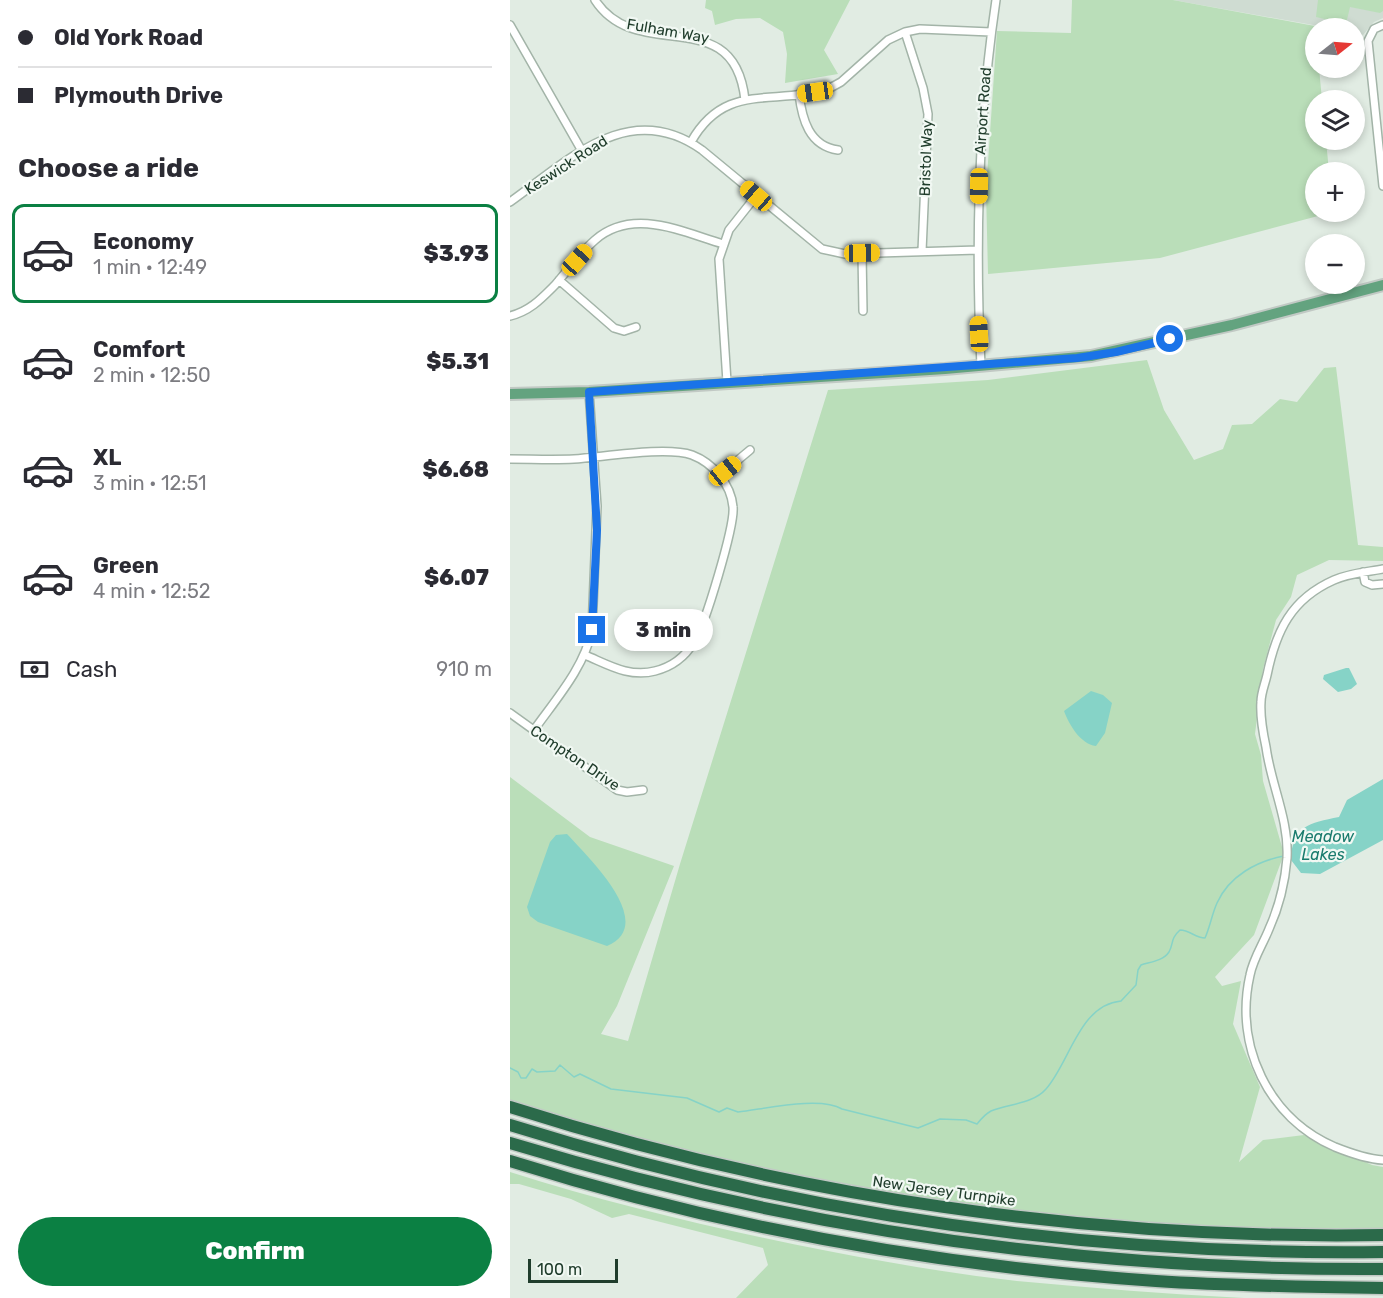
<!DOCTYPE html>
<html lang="en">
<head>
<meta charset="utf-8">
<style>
	:root { --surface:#fff; --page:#f2f2f3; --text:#2b2b33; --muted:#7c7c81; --line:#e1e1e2; --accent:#0b8043 }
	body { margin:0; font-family:Rubik,sans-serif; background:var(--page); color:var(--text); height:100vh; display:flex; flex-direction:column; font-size:22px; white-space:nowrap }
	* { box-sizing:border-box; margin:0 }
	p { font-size:20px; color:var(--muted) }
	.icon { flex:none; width:33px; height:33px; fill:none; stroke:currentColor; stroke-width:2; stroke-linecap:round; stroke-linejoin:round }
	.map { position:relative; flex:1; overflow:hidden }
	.drawer { display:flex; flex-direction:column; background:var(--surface); width:510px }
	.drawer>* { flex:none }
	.hud { display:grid; align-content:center; height:132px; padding:0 18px; background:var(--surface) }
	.needle { width:39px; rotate:73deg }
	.buttons { position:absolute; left:795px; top:18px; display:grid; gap:12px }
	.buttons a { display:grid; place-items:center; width:60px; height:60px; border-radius:50%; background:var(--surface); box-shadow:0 3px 9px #0003; font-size:30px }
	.scale { position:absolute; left:18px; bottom:15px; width:90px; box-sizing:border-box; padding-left:6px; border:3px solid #203d2c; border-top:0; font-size:16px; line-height:21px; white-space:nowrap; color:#203d2c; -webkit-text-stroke:4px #f1f8f3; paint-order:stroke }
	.end { position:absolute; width:27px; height:27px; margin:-14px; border:8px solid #1a73e8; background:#fff; box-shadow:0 0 0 3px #fff }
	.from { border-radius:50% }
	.bubble { position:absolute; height:42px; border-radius:21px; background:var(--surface); box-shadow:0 3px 9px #0003; font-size:20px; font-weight:800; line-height:42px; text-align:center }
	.car { position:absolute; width:18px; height:36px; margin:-18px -9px; border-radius:8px; box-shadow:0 0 4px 2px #0007; background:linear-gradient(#f5c518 24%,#345 0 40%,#f5c518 0 76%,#345 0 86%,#f5c518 0) }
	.hud b { display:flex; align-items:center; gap:21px; height:57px; font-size:22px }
	.hud b+b { border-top:2px solid var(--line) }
	.hud i { width:15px; height:15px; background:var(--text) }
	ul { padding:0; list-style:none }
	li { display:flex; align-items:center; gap:18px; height:99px; margin:0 12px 9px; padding:0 6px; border:3px solid transparent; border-radius:12px }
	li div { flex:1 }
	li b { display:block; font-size:22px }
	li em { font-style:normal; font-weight:800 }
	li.current { border-color:var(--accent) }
	li>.icon { width:54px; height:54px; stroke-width:1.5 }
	h2 { padding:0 18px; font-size:27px; line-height:72px }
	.pay { display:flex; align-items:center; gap:15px; height:66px; padding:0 18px; font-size:22px }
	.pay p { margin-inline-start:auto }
	.action { display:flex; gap:12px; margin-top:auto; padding:12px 18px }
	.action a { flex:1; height:69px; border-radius:36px; background:var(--accent); color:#fff; font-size:24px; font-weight:800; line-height:69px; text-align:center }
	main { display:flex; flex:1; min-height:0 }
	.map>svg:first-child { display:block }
	.built { fill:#cfdcd2 }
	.green { fill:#badeb9 }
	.water { fill:#86d3c7 }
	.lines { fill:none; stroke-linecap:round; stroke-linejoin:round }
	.stream { stroke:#86d3c7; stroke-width:1.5 }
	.minor-casing { stroke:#a3b4a8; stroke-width:10 }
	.primary-casing { stroke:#c1c9c4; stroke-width:14 }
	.motorway-casing { stroke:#c1c9c4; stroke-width:15 }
	.minor { stroke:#fff; stroke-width:7 }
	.primary { stroke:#63a37f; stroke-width:10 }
	.motorway { stroke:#2b6a4a; stroke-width:12 }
	.route { stroke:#1a73e8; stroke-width:8 }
	.labels { text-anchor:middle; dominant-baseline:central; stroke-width:4.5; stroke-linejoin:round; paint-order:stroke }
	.street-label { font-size:15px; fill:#203d2c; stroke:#f1f8f3 }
	.water-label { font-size:16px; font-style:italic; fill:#197b6d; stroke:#f1f8f3 }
</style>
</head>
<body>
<main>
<section class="drawer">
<div class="hud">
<b><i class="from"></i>Old York Road</b>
<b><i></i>Plymouth Drive</b>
</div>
<h2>Choose a ride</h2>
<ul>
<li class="current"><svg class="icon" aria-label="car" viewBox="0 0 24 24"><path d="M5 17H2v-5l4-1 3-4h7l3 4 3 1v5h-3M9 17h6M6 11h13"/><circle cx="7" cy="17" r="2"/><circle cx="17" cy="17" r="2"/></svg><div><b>Economy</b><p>1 min · 12:49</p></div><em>$3.93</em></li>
<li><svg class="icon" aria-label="car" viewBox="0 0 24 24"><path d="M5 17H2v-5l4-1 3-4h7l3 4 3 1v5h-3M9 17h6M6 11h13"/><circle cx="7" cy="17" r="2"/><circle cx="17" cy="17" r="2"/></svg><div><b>Comfort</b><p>2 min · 12:50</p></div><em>$5.31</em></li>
<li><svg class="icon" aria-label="car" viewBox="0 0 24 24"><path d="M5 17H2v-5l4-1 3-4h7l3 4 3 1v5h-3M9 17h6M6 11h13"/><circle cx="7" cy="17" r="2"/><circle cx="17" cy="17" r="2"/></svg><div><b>XL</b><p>3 min · 12:51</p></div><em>$6.68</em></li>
<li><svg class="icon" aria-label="car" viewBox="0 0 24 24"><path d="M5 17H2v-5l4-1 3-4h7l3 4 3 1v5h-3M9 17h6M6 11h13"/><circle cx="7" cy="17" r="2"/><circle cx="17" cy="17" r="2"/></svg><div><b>Green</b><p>4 min · 12:52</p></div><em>$6.07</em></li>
</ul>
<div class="pay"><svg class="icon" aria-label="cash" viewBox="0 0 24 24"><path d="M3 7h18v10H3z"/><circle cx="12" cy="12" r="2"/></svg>Cash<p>910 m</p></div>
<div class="action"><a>Confirm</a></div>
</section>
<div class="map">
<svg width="873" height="1298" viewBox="0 0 873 1298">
	<rect width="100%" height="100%" fill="#e1ece3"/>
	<path class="built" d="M663,0h210v18l-9,4 -11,13 -8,-2 -1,-5h-24z"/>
	<path class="green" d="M196,0h144l-26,50 14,24 -53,9 2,-29 -4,-22 -23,-14 -24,1 -21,6 -3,-14 -7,-3z
		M562,0h101l142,26 1,42h3l3,32h-6v40h10l3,32h-13v40h17l-173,46 -172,16 -2,-83 11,-160 74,2z
		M808,0h65v11l-3,2 -30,-6 -4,17 -30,-7z
		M637,360l17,50 30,50 29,-11 9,-24 20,-1 28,-25 17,3 27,-34 12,-1 22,178 25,2v14l-54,-1 -32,15 -6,22 -15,23 -13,49 -8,65 6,21 2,26 21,73 -30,81 -39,42 7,9 19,-5 -8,43 27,63 -21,75 24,-22 41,-5 68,30 11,2v71l-417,-23 -456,-104v-334l80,60 84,29 -57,140 -16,28 27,7 52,-177 148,-474 160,-10z
		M0,1172c104,33 211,58 318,79 62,12 126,23 189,30 75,7 151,13 227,17h-508l32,-33 -5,-17 -134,-34 -17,4 -41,-19 -52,-15h-9z"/>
	<path class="water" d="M836,668h3l8,16 -6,5 -13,3 -15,-13 1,-4z
		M581,691l12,4 9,8 -7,30 -9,13c-16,-2 -27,-22 -32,-35z
		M873,779v61l-63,34 -19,-1 -10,-13c1,-34 18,-37 48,-43l8,-17z
		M57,834c20,22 92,90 40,112l-69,-24 -8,-6 -3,-9 23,-65 6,-7z"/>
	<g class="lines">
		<path class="stream" d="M0,1068l8,4 3,6h5l6,-9 5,3 18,-1 5,-6 14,12 6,-3 31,15 76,9 32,14 8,-4 11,4c27,-3 82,-16 104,-3l76,19 22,-9 26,1 11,4c4,-5 8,-10 14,-13 17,-7 42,-7 55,-22 24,-27 33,-84 75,-88l15,-16 2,-15 3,-5c9,-3 22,-4 28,-13 5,-9 1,-13 11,-22 10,0 15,8 25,8 5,-11 7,-24 12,-35 12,-27 40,-42 67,-47"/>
		<defs>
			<path id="minor" d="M85,0c43,66 139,0 150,100
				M0,25l72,126
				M873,25l-9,4 -6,12 15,145
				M395,32l18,56 5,26 -6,137
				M289,94c3,25 10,52 39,56
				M181,142c35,-62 84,-35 139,-54l11,-6 47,-42 17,-8 15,-3 71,3
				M0,202c59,-42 119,-104 192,-52l120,99 23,5 133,-4
				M352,253l1,58
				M49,280l55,48 10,3 12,-4
				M0,316c20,-5 31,-17 45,-31 13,-15 25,-32 40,-45 38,-33 87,-8 128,4
				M471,366c-6,-123 -3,-245 15,-366
				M217,382l-8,-123 10,-29 27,-34
				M0,459c21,0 43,1 64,0 30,-2 92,-13 118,-4 21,8 39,29 41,52 2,18 -28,119 -39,135 -9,15 -23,25 -39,29 -26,7 -48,-7 -70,-16
				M210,475l30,-25
				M873,569c-16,3 -33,4 -49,11 -43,19 -58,51 -67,95 -2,9 -6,18 -6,27 -1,14 2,31 5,45 5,38 23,72 21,111 -2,24 -8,49 -18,71 -6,15 -16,30 -19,46 -16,71 18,143 85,172 15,6 31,12 48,13
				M853,572l2,10 7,3 11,-1
				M0,713l107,77 10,2 16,-2
				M24,730c22,-31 50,-62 58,-100l5,-124 -8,-114"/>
			<path id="primary" d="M0,394l79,-2 356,-23 146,-13 141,-31 151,-40"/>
			<path id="motorway" d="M0,1107c281,90 578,133 873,128
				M0,1125c283,89 577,131 873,127
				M0,1143c286,87 574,128 873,126
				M0,1161c209,66 427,105 646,120 75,5 151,6 227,7"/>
		</defs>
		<use href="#minor" class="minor-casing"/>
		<use href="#primary" class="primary-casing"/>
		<use href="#motorway" class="motorway-casing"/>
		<use href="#minor" class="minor"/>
		<use href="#primary" class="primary"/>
		<use href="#motorway" class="motorway"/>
	</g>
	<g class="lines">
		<path class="route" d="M82,630l5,-100 -8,-138 488,-34 39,-6 54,-13"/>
	</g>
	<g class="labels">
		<g class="street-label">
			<text transform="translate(158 31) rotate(10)">Fulham Way</text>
			<text transform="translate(473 111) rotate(-86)">Airport Road</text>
			<text transform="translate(416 158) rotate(-88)">Bristol Way</text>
			<text transform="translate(56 165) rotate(-33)">Keswick Road</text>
			<text transform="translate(65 758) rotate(34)">Compton Drive</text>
			<text transform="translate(434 1191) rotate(8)">New Jersey Turnpike</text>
		</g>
		<g class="water-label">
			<text x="813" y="836">Meadow<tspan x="813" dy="18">Lakes</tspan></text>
		</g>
	</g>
</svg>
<div class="buttons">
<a><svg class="needle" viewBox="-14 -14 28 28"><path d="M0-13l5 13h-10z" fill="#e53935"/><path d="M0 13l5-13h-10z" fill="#7c7c81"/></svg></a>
<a><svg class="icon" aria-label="layers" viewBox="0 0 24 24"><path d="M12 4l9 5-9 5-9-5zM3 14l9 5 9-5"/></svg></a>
<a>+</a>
<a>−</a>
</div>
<div class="scale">100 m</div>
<i class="end from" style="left:660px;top:339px"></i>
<i class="end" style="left:82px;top:630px"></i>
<div class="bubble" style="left:104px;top:609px;width:99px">3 min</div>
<i class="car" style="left:305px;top:92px;rotate:262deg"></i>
<i class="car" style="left:469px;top:186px;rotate:181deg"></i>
<i class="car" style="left:246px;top:196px;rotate:311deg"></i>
<i class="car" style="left:352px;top:253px;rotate:89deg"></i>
<i class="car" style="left:67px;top:260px;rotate:42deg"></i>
<i class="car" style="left:469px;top:334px;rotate:357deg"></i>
<i class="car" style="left:215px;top:471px;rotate:51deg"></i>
</div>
</main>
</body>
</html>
